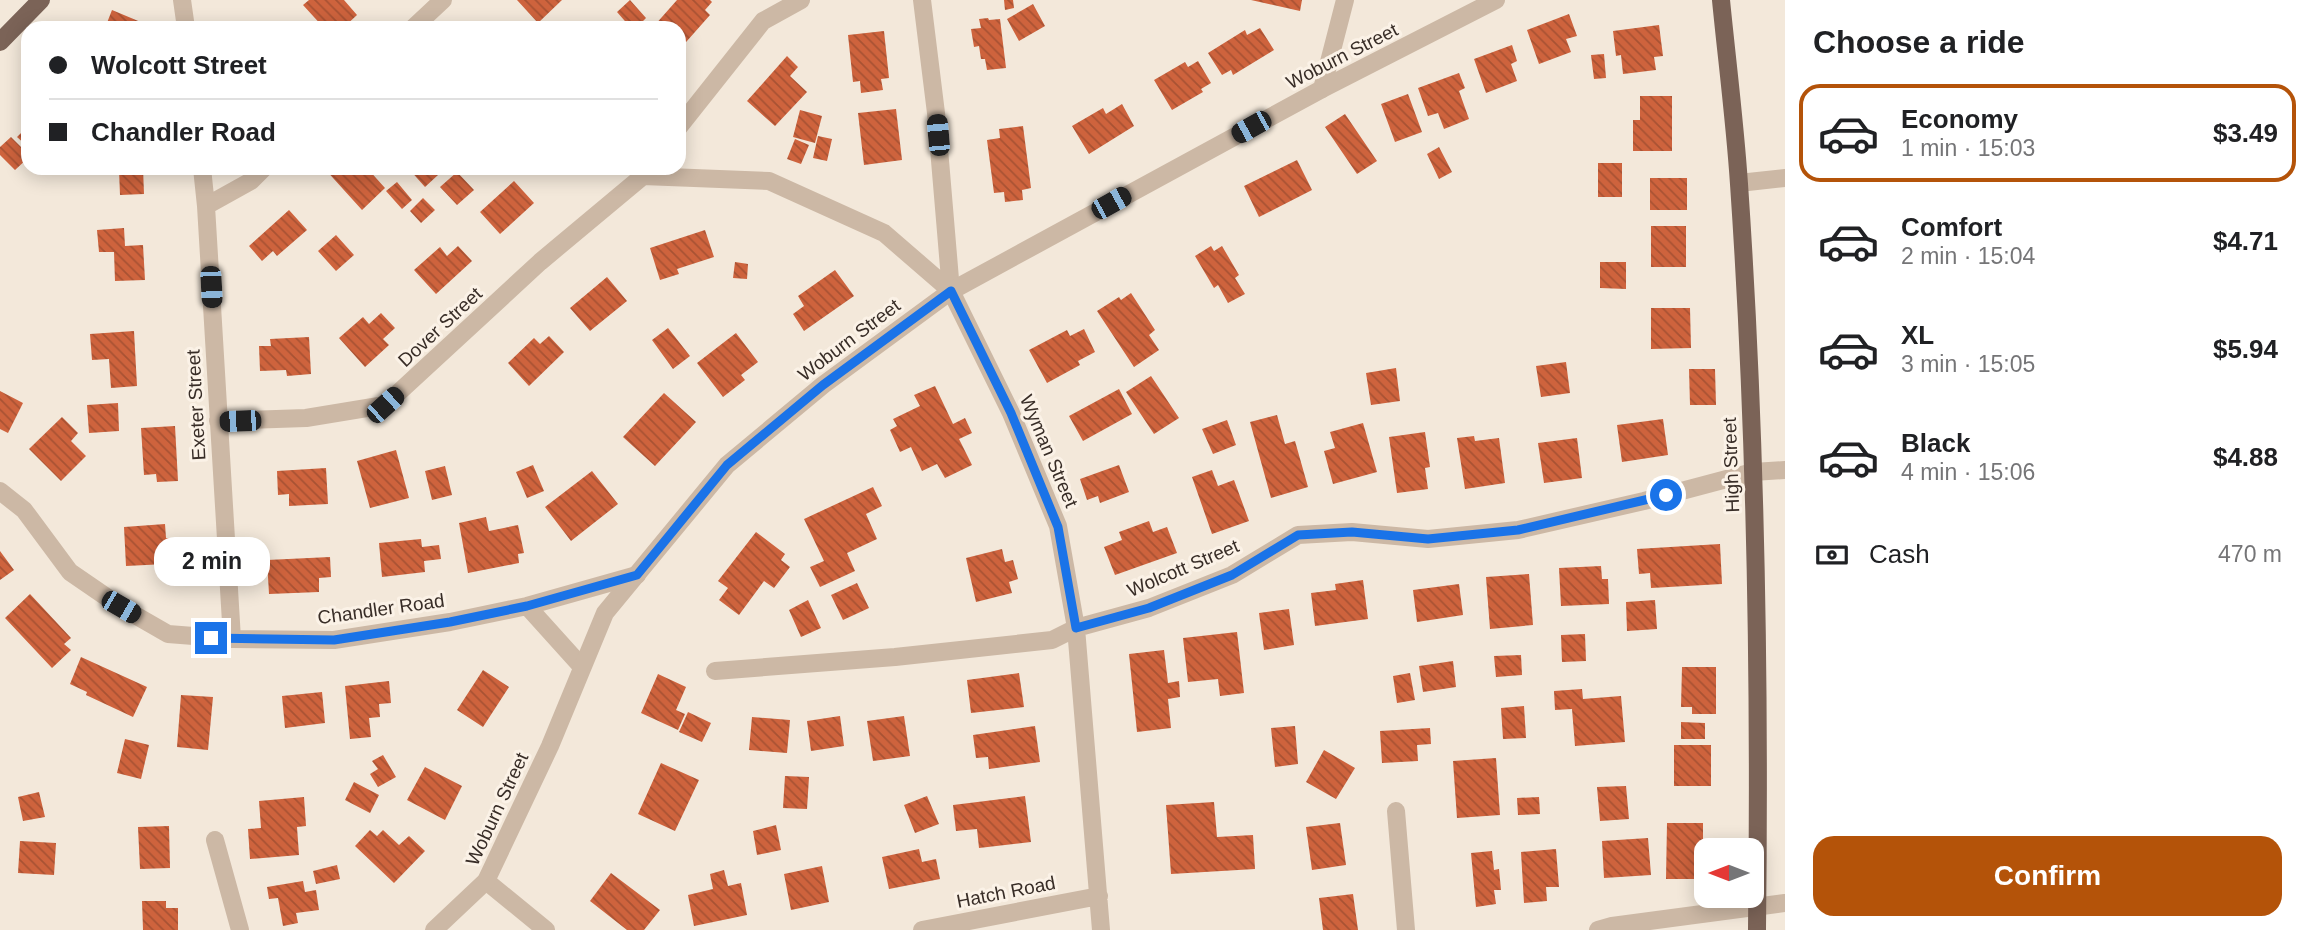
<!DOCTYPE html>
<html lang="en">
<head>
<meta charset="utf-8">
<style>
	:root { --surface:#fff; --page:#f6f6f6; --text:#202124; --muted:#757577; --line:#e0e0e0; --accent:#b45309 }
	body { margin:0; font-family:Helvetica,sans-serif; background:var(--page); color:var(--text); height:100vh; display:flex; flex-direction:column; font-size:26px; white-space:nowrap }
	* { box-sizing:border-box; margin:0 }
	p { font-size:23px; color:var(--muted) }
	.icon { flex:none; width:38px; height:38px; fill:none; stroke:currentColor; stroke-width:2; stroke-linecap:round; stroke-linejoin:round }
	.map { position:relative; flex:1; overflow:hidden }
	.sheet { display:flex; flex-direction:column; background:var(--surface); width:525px }
	.sheet>* { flex:none }
	.top-card { position:absolute; left:21px; top:21px; width:665px; height:154px; border-radius:21px; box-shadow:0 4px 18px #0003; display:grid; align-content:center; height:154px; padding:0 28px; background:var(--surface) }
	.needle { width:46px; rotate:270deg }
	.tools { position:absolute; left:1694px; top:838px; display:grid; gap:14px }
	.tools a { display:grid; place-items:center; width:70px; height:70px; border-radius:14px; background:var(--surface); box-shadow:0 4px 18px #0003; font-size:35px }
	.end { position:absolute; width:32px; height:32px; margin:-16px; border:9px solid #1a73e8; background:#fff; box-shadow:0 0 0 4px #fff }
	.from { border-radius:50% }
	.bubble { position:absolute; height:49px; border-radius:21px; background:var(--surface); box-shadow:0 4px 18px #0003; font-size:23px; font-weight:700; line-height:49px; text-align:center }
	.car { position:absolute; width:21px; height:42px; margin:-21px -10px; border-radius:9px; box-shadow:0 0 5px 2px #0007; background:linear-gradient(#222 24%,#8ab4d8 0 40%,#222 0 76%,#8ab4d8 0 86%,#222 0) }
	.top-card b { display:flex; align-items:center; gap:24px; height:66px; font-size:26px }
	.top-card b+b { border-top:2px solid var(--line) }
	.top-card i { width:18px; height:18px; background:var(--text) }
	ul { padding:0; list-style:none }
	li { display:flex; align-items:center; gap:21px; height:98px; margin:0 14px 10px; padding:0 14px; border:4px solid transparent; border-radius:21px }
	li div { flex:1 }
	li b { display:block; font-size:26px }
	li em { font-style:normal; font-weight:700 }
	li.active { border-color:var(--accent) }
	li>.icon { width:63px; height:63px; stroke-width:1.5 }
	h2 { padding:0 28px; font-size:32px; line-height:84px }
	.pay { display:flex; align-items:center; gap:18px; height:77px; padding:0 28px; font-size:26px }
	.pay p { margin-inline-start:auto }
	.cta { display:flex; gap:14px; margin-top:auto; padding:14px 28px }
	.cta a { flex:1; height:80px; border-radius:21px; background:var(--accent); color:#fff; font-size:28px; font-weight:700; line-height:80px; text-align:center }
	main { display:flex; flex:1; min-height:0 }
	.map>svg:first-child { display:block }
	.building { fill:url(#building-back-hatch) }
	.lines { fill:none; stroke-linecap:round; stroke-linejoin:round }
	.minor { stroke:#ccb8a5; stroke-width:18 }
	.tertiary { stroke:#ccb8a5; stroke-width:18 }
	.primary { stroke:#7b6357; stroke-width:18 }
	.route { stroke:#1a73e8; stroke-width:9 }
	.labels { text-anchor:middle; dominant-baseline:central; stroke-width:6; stroke-linejoin:round; paint-order:stroke }
	.street-label { font-size:19px; fill:#382d27; stroke:#fbf2e7 }
</style>
</head>
<body>
<main>
<div class="map">
<svg width="1785" height="930" viewBox="0 0 1785 930">
	<defs>
		<pattern id="building-back-hatch" width="6" height="6" patternUnits="userSpaceOnUse" patternTransform="scale(1.75)"><rect width="6" height="6" fill="#ce633d"/><path d="M-1 5l2 2M0 0l6 6M5-1l2 2" fill="none" stroke="#a85233"/></pattern>
	</defs>
	<rect width="100%" height="100%" fill="#f3e8da"/>
	<path class="building" d="M309,0h35l13,15 -14,13h-19l-21,-23z
		M517,0h45l-24,23z
		M630,0l16,18 -10,10h-5l-14,-16z
		M677,0h33l2,2 -7,8 5,5 -31,35v-22h-23l-2,-2z
		M1004,0h9l1,8 -9,2z
		M1251,0h51l-2,11z
		M1033,4l12,22 -26,15 -12,-22z
		M112,10l31,13 -2,5h-36z
		M1569,14l8,22 -11,3 5,13 -32,12 -12,-34z
		M988,18l1,2 11,-1 6,49 -19,2 -2,-11h-4l-2,-13 -5,1 -3,-18 10,-1 -2,-9z
		M1659,25l4,31 -9,1 2,13 -33,4 -2,-19 -5,1 -3,-25z
		M1260,28l14,22 -41,25 -2,-5 -9,5 -14,-22 37,-23 2,5z
		M884,31l5,47 -8,1 2,11 -22,3 -1,-12 -7,1 -5,-47z
		M1512,45l5,16 -6,3 6,17 -31,12 -12,-34z
		M1604,54l2,24 -12,1 -3,-24z
		M787,56l11,11 -8,9 17,16 -32,34 -28,-25z
		M1198,61l13,22 -10,6 2,3 -31,18 -18,-30 31,-18 3,5z
		M1459,73l6,15 -6,3 10,28 -25,10 -6,-16 -10,3 -10,-28z
		M1408,94l14,38 -27,10 -14,-38z
		M1640,96h32v55h-39v-31h7z
		M1122,104l12,22 -45,28 -17,-28 31,-18 3,6z
		M896,109l6,51 -38,5 -6,-52z
		M800,110l22,6 -7,27 -22,-6z
		M1345,114l32,47 -20,13 -32,-47z
		M28,126v21l-11,-10z
		M1023,126l8,62 -9,2 1,10 -18,2 -1,-10 -10,1 -7,-53 13,-2 -1,-9z
		M818,136l14,3 -5,22 -14,-3z
		M11,137l17,17v4l-13,12 -15,-15v-8z
		M795,139l14,6 -8,19 -14,-5z
		M1439,147l13,25 -13,7 -12,-25z
		M1297,160l15,30 -53,27 -15,-31z
		M1598,163h24v34h-24z
		M104,168h39l1,26 -24,1 -1,-25 -15,1z
		M324,168h43l18,20 -23,22z
		M408,168h24l6,7 -13,12z
		M457,172l17,18 -17,15 -17,-18z
		M1650,178h37v32h-37z
		M514,181l20,22 -34,31 -20,-22z
		M397,182l15,18 -10,9 -16,-18z
		M423,198l12,12 -14,13 -11,-12z
		M289,210l18,20 -30,26 -4,-5 -11,10 -13,-15z
		M1651,226h35v41h-35z
		M124,228l1,18 18,-1 2,35 -30,1 -1,-29h-15l-2,-22z
		M705,230l9,27 -37,12 2,5 -19,6 -10,-32z
		M336,235l18,20 -18,16 -18,-20z
		M458,246l14,15 -36,33 -22,-24 26,-23 7,9z
		M1211,246l3,5 8,-5 17,29 -4,3 10,16 -17,9 -10,-18 -4,3 -19,-32z
		M735,262l13,2 -1,15 -14,-1z
		M1600,262h26v27l-26,-1z
		M835,270l19,26 -50,35 -11,-17 11,-8 -6,-10z
		M607,277l20,24 -37,30 -20,-23z
		M1131,293l24,37 -6,5 10,15 -25,17 -37,-56 22,-14 2,3z
		M1651,308h39l1,40 -40,1z
		M381,313l14,15 -12,11 6,6 -24,22 -26,-29 24,-21 6,7z
		M668,328l22,28 -17,13 -21,-29z
		M1084,329l11,23 -17,9 2,4 -33,18 -18,-33 38,-20 3,6z
		M134,331l3,55 -26,2 -2,-29 -17,1 -2,-26z
		M736,333l22,29 -17,13 4,5 -22,17 -26,-34z
		M549,336l15,16 -35,34 -21,-23 26,-25 6,6z
		M309,337l2,37 -24,2 -1,-6 -26,1 -1,-25h12l-1,-7z
		M1566,362l4,31 -29,4 -5,-31z
		M1396,368l4,33 -29,4 -5,-32z
		M1689,369h26l1,36h-26z
		M1151,376l28,42 -25,16 -28,-42z
		M935,386l18,38 12,-6 7,15 -13,6 13,26 -27,13 -8,-14 -15,7 -11,-24 -11,5 -10,-22 7,-4 -4,-7 27,-13 -6,-11z
		M1119,389l13,25 -49,27 -14,-25z
		M0,391l23,12 -15,30 -8,-4z
		M664,393l32,29 -41,44 -32,-29z
		M118,403l1,28 -30,2 -2,-28z
		M1277,415l8,29 10,-3 13,46 -37,11 -21,-76z
		M62,417l16,16 -7,8 15,15 -25,25 -32,-32z
		M1663,419l5,36 -46,7 -5,-37z
		M1227,420l9,25 -23,9 -11,-25z
		M1363,423l14,49 -44,12 -9,-33 11,-3 -5,-16z
		M175,426l3,55 -21,1 -1,-8 -12,1 -3,-47z
		M1425,432l5,35 -5,1 3,21 -31,4 -8,-56z
		M1474,436l1,5 24,-3 6,45 -40,6 -8,-51z
		M1577,438l5,40 -38,5 -6,-40z
		M396,450l13,48 -39,10 -13,-47z
		M533,465l11,26 -17,7 -11,-26z
		M1119,465l10,27 -29,11 -2,-7 -11,4 -7,-21z
		M445,466l7,29 -20,5 -7,-29z
		M326,468l2,36 -39,2v-12l-11,1 -1,-24z
		M1212,470l6,16 16,-6 15,41 -37,13 -20,-57z
		M592,471l26,33 -47,37 -26,-34z
		M873,487l9,19 -16,8 11,25 -30,14 8,18 -35,16 -10,-20 14,-6 -20,-42z
		M486,517l3,14 29,-6 6,28 -6,1 1,9 -51,10 -9,-50z
		M1149,521l4,11 14,-5 10,26 -62,22 -11,-28 18,-7 -3,-8z
		M165,524l1,14h18l2,25 -60,3 -2,-39z
		M756,532l29,22 -4,6 9,7 -16,21 -10,-7 -25,34 -20,-15 9,-12 -10,-7z
		M421,539l1,8 17,-2 2,14 -17,2 1,11 -43,5 -3,-34z
		M1720,544l2,40 -71,4 -1,-15 -11,1 -2,-25z
		M1002,549l3,13 8,-2 5,19 -9,3 3,11 -36,9 -10,-44z
		M0,551l14,19 -14,10z
		M330,557l1,20 -12,1v14l-50,2 -2,-34z
		M1601,566l1,13h6l1,25 -48,2 -2,-38z
		M1529,574l4,51 -43,4 -4,-52z
		M1363,580l5,39 -53,7 -4,-33 25,-3 -1,-6z
		M857,583l12,25 -26,12 -12,-25z
		M1459,584l4,31 -46,7 -4,-32z
		M30,594l41,44 -7,6 7,6 -19,18 -47,-50z
		M808,600l13,28 -20,9 -12,-27z
		M1655,600l2,29 -30,2 -1,-29z
		M1289,609l5,36 -30,5 -5,-37z
		M1237,632l7,61 -24,3 -2,-17 -30,3 -5,-44z
		M1585,634l1,27 -24,1 -1,-27z
		M1164,650l4,33 11,-2 1,16 -12,2 3,29 -34,4 -8,-78z
		M1521,655l1,20 -26,2 -2,-21z
		M81,657l66,30 -14,30 -47,-22 1,-3 -17,-8z
		M1453,661l3,26 -33,5 -4,-26z
		M1682,667h34v47h-24v-7h-11z
		M483,670l26,17 -26,40 -26,-17z
		M1019,673l5,34 -53,6 -4,-33z
		M1410,673l5,27 -18,3 -4,-27z
		M658,674l28,13 -10,23 9,4 -7,16 -37,-17z
		M389,681l2,22 -12,1 1,13 -11,1 2,19 -21,2 -5,-53z
		M1582,689l1,10 38,-3 4,46 -50,4 -3,-37 -17,1 -1,-19z
		M322,692l3,31 -40,5 -3,-32z
		M181,695l32,2 -5,53 -31,-3z
		M1524,706l2,32 -23,1 -2,-31z
		M688,712l23,11 -9,19 -23,-10z
		M840,716l4,30 -33,5 -4,-30z
		M904,716l6,40 -37,5 -6,-40z
		M752,717l38,3 -3,33 -38,-3z
		M1681,722l24,1v16h-24z
		M1035,726l5,36 -51,7 -1,-12 -12,1 -3,-23z
		M1295,726l3,38 -23,3 -4,-39z
		M1430,728l1,16 -14,1 1,16 -36,2 -2,-32z
		M125,739l24,6 -8,34 -24,-6z
		M1674,745h37v41h-37z
		M1324,750l31,18 -19,31 -30,-17z
		M383,755l13,22 -18,10 -8,-13 8,-5 -6,-8z
		M1496,758l4,57 -43,3 -4,-57z
		M661,763l38,17 -24,51 -37,-17z
		M425,767l37,19 -17,34 -38,-20z
		M785,776l24,1 -2,32 -24,-1z
		M354,782l25,13 -9,18 -25,-13z
		M1626,786l3,33 -29,2 -3,-34z
		M39,792l6,25 -22,4 -5,-24z
		M927,796l12,28 -24,9 -11,-28z
		M1025,796l6,46 -52,6 -2,-19 -21,2 -3,-26z
		M304,797l2,29 -9,1 2,28 -49,4 -2,-30 13,-1 -2,-27z
		M1539,797l1,17 -22,1 -1,-17z
		M1214,802l3,35 36,-2 2,34 -84,5 -5,-69z
		M1340,823l6,42 -34,5 -6,-43z
		M1667,823h36v34h-8v22h-29z
		M776,825l5,25 -24,5 -4,-24z
		M169,826l1,42 -30,1 -2,-42z
		M370,830l7,6 6,-6 16,15 10,-9 16,15 -31,32 -39,-37z
		M1648,838l3,37 -47,3 -2,-37z
		M20,841l36,2 -2,32 -36,-2z
		M919,849l3,13 14,-3 4,20 -51,10 -7,-32z
		M1556,849l3,38h-13l1,14 -23,2 -3,-51z
		M1492,851l2,19 5,-1 2,21h-7l2,14 -20,3 -5,-54z
		M337,865l3,14 -24,5 -3,-13z
		M822,866l7,36 -38,8 -7,-36z
		M724,870l4,16 13,-3 6,32 -53,11 -6,-31 25,-6 -3,-15z
		M611,873l49,37 -16,20h-17l-37,-29z
		M303,881l2,11 11,-2 3,20 -23,3 2,10 -15,3 -5,-28 -9,1 -2,-12z
		M1353,894l5,36h-35l-4,-32z
		M142,901h24v7h12v22h-35z"/>
	<g class="lines">
		<path class="minor" d="M182,0l4,28
			M922,0l14,113 15,178 60,122 47,113 18,102 25,302
			M413,28l30,-28
			M1322,89l23,-89
			M679,127l84,-106 38,-21
			M202,168l4,38 26,433
			M643,176l126,5 115,52 67,58
			M1739,183l46,-5
			M206,206l45,-25 13,-13
			M218,421l88,-3 79,-13 155,-143 103,-86 6,-8
			M0,491l24,19 46,62 51,35 47,27 64,5 102,1 116,-18 77,-16 110,-31
			M527,606l55,61
			M715,671l180,-14 157,-17 24,-12 73,-20 83,-33 66,-40 54,-3 76,7 90,-9 126,-29 109,-29 32,-2
			M1396,811l10,119
			M215,840l25,90
			M486,881l60,49
			M922,930l177,-34
			M1598,930l14,-4 173,-23"/>
		<path class="tertiary" d="M434,930l52,-49 64,-135 55,-133 122,-148 96,-80 128,-94 371,-202 174,-89"/>
		<path class="primary" d="M1721,0c6,61 14,123 18,184 17,248 21,497 18,746
			M0,42l41,-42"/>
	</g>
	<g class="lines">
		<path class="route" d="M211,638l123,2 116,-18 77,-16 110,-31 90,-110 96,-80 128,-94 60,122 47,114 18,101 73,-20 83,-33 66,-40 54,-3 76,7 90,-9 148,-35"/>
	</g>
	<g class="labels">
		<g class="street-label">
			<text transform="translate(1342 56) rotate(-27)">Woburn Street</text>
			<text transform="translate(440 327) rotate(-43)">Dover Street</text>
			<text transform="translate(849 340) rotate(-37)">Woburn Street</text>
			<text transform="translate(196 405) rotate(-93)">Exeter Street</text>
			<text transform="translate(1049 451) rotate(67)">Wyman Street</text>
			<text transform="translate(1731 465) rotate(-92)">High Street</text>
			<text transform="translate(1183 568) rotate(-23)">Wolcott Street</text>
			<text transform="translate(381 609) rotate(-8)">Chandler Road</text>
			<text transform="translate(497 809) rotate(-65)">Woburn Street</text>
			<text transform="translate(1006 892) rotate(-11)">Hatch Road</text>
		</g>
	</g>
</svg>
<div class="tools">
<a><svg class="needle" viewBox="-14 -14 28 28"><path d="M0-13l5 13h-10z" fill="#e53935"/><path d="M0 13l5-13h-10z" fill="#757577"/></svg></a>
</div>
<i class="end from" style="left:1666px;top:495px"></i>
<i class="end" style="left:211px;top:638px"></i>
<div class="bubble" style="left:154px;top:537px;width:116px">2 min</div>
<i class="car" style="left:1251px;top:127px;rotate:241deg"></i>
<i class="car" style="left:938px;top:135px;rotate:355deg"></i>
<i class="car" style="left:1111px;top:203px;rotate:61deg"></i>
<i class="car" style="left:211px;top:287px;rotate:177deg"></i>
<i class="car" style="left:385px;top:405px;rotate:48deg"></i>
<i class="car" style="left:240px;top:421px;rotate:268deg"></i>
<i class="car" style="left:121px;top:607px;rotate:120deg"></i>
<div class="top-card">
<b><i class="from"></i>Wolcott Street</b>
<b><i></i>Chandler Road</b>
</div>
</div>
<section class="sheet">
<h2>Choose a ride</h2>
<ul>
<li class="active"><svg class="icon" aria-label="car" viewBox="0 0 24 24"><path d="M5 17H2v-5l4-1 3-4h7l3 4 3 1v5h-3M9 17h6M6 11h13"/><circle cx="7" cy="17" r="2"/><circle cx="17" cy="17" r="2"/></svg><div><b>Economy</b><p>1 min · 15:03</p></div><em>$3.49</em></li>
<li><svg class="icon" aria-label="car" viewBox="0 0 24 24"><path d="M5 17H2v-5l4-1 3-4h7l3 4 3 1v5h-3M9 17h6M6 11h13"/><circle cx="7" cy="17" r="2"/><circle cx="17" cy="17" r="2"/></svg><div><b>Comfort</b><p>2 min · 15:04</p></div><em>$4.71</em></li>
<li><svg class="icon" aria-label="car" viewBox="0 0 24 24"><path d="M5 17H2v-5l4-1 3-4h7l3 4 3 1v5h-3M9 17h6M6 11h13"/><circle cx="7" cy="17" r="2"/><circle cx="17" cy="17" r="2"/></svg><div><b>XL</b><p>3 min · 15:05</p></div><em>$5.94</em></li>
<li><svg class="icon" aria-label="car" viewBox="0 0 24 24"><path d="M5 17H2v-5l4-1 3-4h7l3 4 3 1v5h-3M9 17h6M6 11h13"/><circle cx="7" cy="17" r="2"/><circle cx="17" cy="17" r="2"/></svg><div><b>Black</b><p>4 min · 15:06</p></div><em>$4.88</em></li>
</ul>
<div class="pay"><svg class="icon" aria-label="cash" viewBox="0 0 24 24"><path d="M3 7h18v10H3z"/><circle cx="12" cy="12" r="2"/></svg>Cash<p>470 m</p></div>
<div class="cta"><a>Confirm</a></div>
</section>
</main>
</body>
</html>
